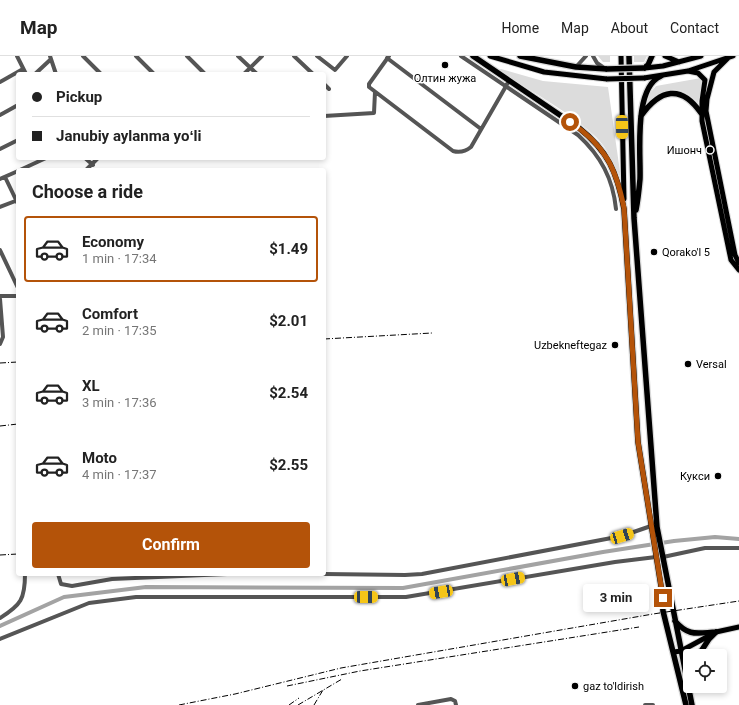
<!DOCTYPE html>
<html lang="en">
<head>
<meta charset="utf-8">
<style>
	:root { --surface:#fff; --page:#f6f6f6; --text:#222; --muted:#767676; --line:#e0e0e0; --accent:#b45309 }
	body { margin:0; font-family:Roboto,sans-serif; background:var(--page); color:var(--text); height:100vh; display:flex; flex-direction:column; font-size:15px; white-space:nowrap }
	* { box-sizing:border-box; margin:0 }
	p { font-size:13px; color:var(--muted) }
	.icon { flex:none; width:22px; height:22px; fill:none; stroke:currentColor; stroke-width:2; stroke-linecap:round; stroke-linejoin:round }
	.map { position:relative; flex:1; overflow:hidden }
	.sheet { position:absolute; left:16px; top:112px; width:310px; height:408px; display:flex; flex-direction:column; background:var(--surface); border-radius:4px; box-shadow:0 2px 6px #0003 }
	.sheet>* { flex:none }
	.hud { position:absolute; left:16px; top:16px; width:310px; height:88px; border-radius:4px; box-shadow:0 2px 6px #0003; display:grid; align-content:center; height:88px; padding:0 16px; background:var(--surface) }
	.fabs { position:absolute; left:683px; top:593px; display:grid; gap:8px }
	.fabs a { display:grid; place-items:center; width:44px; height:44px; border-radius:4px; background:var(--surface); box-shadow:0 2px 6px #0003; font-size:20px }
	.end { position:absolute; width:18px; height:18px; margin:-9px; border:5px solid #b45309; background:#fff; box-shadow:0 0 0 2px #fff }
	.from { border-radius:50% }
	.bubble { position:absolute; height:28px; border-radius:4px; background:var(--surface); box-shadow:0 2px 6px #0003; font-size:13px; font-weight:700; line-height:28px; text-align:center }
	.car { position:absolute; width:12px; height:24px; margin:-12px -6px; border-radius:5px; box-shadow:0 0 3px 1px #0007; background:linear-gradient(#f5c518 24%,#345 0 40%,#f5c518 0 76%,#345 0 86%,#f5c518 0) }
	.hud b { display:flex; align-items:center; gap:14px; height:38px; font-size:15px }
	.hud b+b { border-top:1px solid var(--line) }
	.hud i { width:10px; height:10px; background:var(--text) }
	ul { padding:0; list-style:none }
	li { display:flex; align-items:center; gap:12px; height:66px; margin:0 8px 6px; padding:0 8px; border:2px solid transparent; border-radius:4px }
	li div { flex:1 }
	li b { display:block; font-size:15px }
	li em { font-style:normal; font-weight:700 }
	li.active { border-color:var(--accent) }
	li>.icon { width:36px; height:36px; stroke-width:1.5 }
	h2 { padding:0 16px; font-size:18px; line-height:48px }
	.cta { display:flex; gap:8px; margin-top:auto; padding:8px 16px }
	.cta a { flex:1; height:46px; border-radius:4px; background:var(--accent); color:#fff; font-size:16px; font-weight:700; line-height:46px; text-align:center }
	header { display:flex; align-items:center; gap:24px; box-sizing:border-box; height:56px; padding:0 20px; background:var(--surface); border-bottom:1px solid var(--line) }
	header strong { font-size:19px }
	nav { display:flex; gap:22px; margin-inline-start:auto; font-size:14px }
	.map>svg:first-child { display:block }
	.green { fill:#dcdcdc }
	.lines { fill:none; stroke-linecap:round; stroke-linejoin:round }
	.canal { stroke:#a3a3a3; stroke-width:4 }
	.major-casing { stroke:#dbdbdb; stroke-width:7 }
	.highway-casing { stroke:#dbdbdb; stroke-width:8 }
	.minor { stroke:#555; stroke-width:4 }
	.major { stroke:#000; stroke-width:5 }
	.highway { stroke:#000; stroke-width:5.5 }
	.rail { stroke:#000; stroke-width:1; stroke-dasharray:6 2 1 2; stroke-linecap:butt }
	.major-bridge-casing { stroke:#dbdbdb; stroke-width:7; stroke-linecap:butt }
	.highway-bridge-casing { stroke:#dbdbdb; stroke-width:8; stroke-linecap:butt }
	.major-bridge { stroke:#000; stroke-width:5 }
	.highway-bridge { stroke:#000; stroke-width:5.5 }
	.route { stroke:#b45309; stroke-width:5 }
	.poi-dot { fill:#000; stroke:#fff; stroke-width:1.5 }
	.labels { text-anchor:middle; dominant-baseline:central; stroke-width:3; stroke-linejoin:round; paint-order:stroke }
	.poi-label { font-size:11px; fill:#000; stroke:#fff; text-anchor:end }
</style>
</head>
<body>
<header>
<strong>Map</strong>
<nav><a>Home</a><a>Map</a><a>About</a><a>Contact</a></nav>
</header>
<div class="map">
<svg width="739" height="649" viewBox="0 0 739 649">
	<rect width="100%" height="100%" fill="#fff"/>
	<path class="green" d="M598,0h12v6h-7z
		M634,0h13l-3,6h-10z
		M501,13l42,12 65,6 13,92c-7,-15 -13,-30 -25,-42 -26,-25 -66,-46 -97,-67z
		M701,22l3,4 -6,21c-18,-19 -32,-16 -51,0l3,-10 6,-7z"/>
	<g class="lines">
		<path class="canal" d="M0,570l64,-29 82,-10 257,1 200,-36 71,-11 41,-4 24,2"/>
		<defs>
			<path id="major" d="M490,0l54,16 63,7
				M621,0l3,143
				M665,0l14,6
				M728,2l-14,14 -7,27 -1,12 29,144 4,8
				M645,12l18,-2 38,-10
				M688,15l10,2 7,7 -3,21v20l29,139 8,10
				M644,22l44,-7 45,-15
				M674,596l7,-1 35,-19 23,-5"/>
			<path id="highway" d="M473,0l106,72c29,23 38,44 45,81l14,233 23,144 2,25 23,94
				M520,0l56,11 31,2
				M629,0l5,162 23,309 35,178
				M644,12l4,-3 4,-9
				M641,60c19,-27 40,-32 60,-3
				M636,154c2,-10 3,-20 4,-31 1,-25 -7,-91 21,-103
				M675,565c14,16 22,12 41,11
				M698,600l11,-17 7,-7"/>
		</defs>
		<use href="#major" class="major-casing"/>
		<use href="#highway" class="highway-casing"/>
		<path class="minor" d="M17,0l9,18
			M50,0l6,18
			M83,0l18,18
			M136,0l18,18
			M187,0l18,18
			M238,0l19,18
			M294,0l19,18
			M317,0l18,14 12,-14
			M389,0l-20,28v3l84,64c7,2 13,0 18,-4l38,-66
			M461,0l117,79c23,21 35,44 38,74
			M593,0l4,7 7,5
			M387,2l94,71
			M576,11l10,-11
			M35,18l15,-14
			M244,18l18,-18
			M0,26l23,-13
			M324,28l5,5
			M0,59l18,-10
			M324,60l50,-3 1,-21
			M0,93l18,-9
			M85,102l8,7
			M20,114l26,-12
			M86,114l12,-12
			M5,121l13,27
			M0,123l18,-8
			M0,151l18,-7
			M0,194l18,38
			M0,240h18
			M0,243l3,38 -3,7
			M663,501l42,-9h34
			M58,518l3,10 11,2 40,-7 115,-5
			M324,518l81,1 17,-1 200,-38 29,-10
			M0,562c21,-13 25,-19 25,-44
			M0,583l89,-36 47,-6h270l209,-35 41,-5
			M418,649l33,-6 4,2 1,4
			M645,649h8"/>
		<use href="#major" class="major"/>
		<use href="#highway" class="highway"/>
		<path class="rail" d="M324,283l108,-6
			M0,307l18,-1
			M0,370l18,-2
			M0,499l18,-1
			M287,630l73,-15 279,-44
			M179,649l56,-11 106,-26 312,-54 86,-13
			M289,649l10,-7
			M298,649l44,-26
			M314,649l9,-15"/>
		<defs>
			<path id="major-bridge" d="M607,23l37,-1"/>
			<path id="highway-bridge" d="M607,13l37,-1"/>
		</defs>
		<use href="#major-bridge" class="major-bridge-casing"/>
		<use href="#highway-bridge" class="highway-bridge-casing"/>
		<use href="#major-bridge" class="major-bridge"/>
		<use href="#highway-bridge" class="highway-bridge"/>
	</g>
	<g class="lines">
		<path class="route" d="M570,66c35,23 46,46 54,86l14,234 25,156"/>
	</g>
	<g class="poi-dot">
		<circle cx="445" cy="9" r="4"/>
		<circle cx="710" cy="94" r="4"/>
		<circle cx="654" cy="196" r="4"/>
		<circle cx="615" cy="289" r="4"/>
		<circle cx="688" cy="308" r="4"/>
		<circle cx="718" cy="420" r="4"/>
		<circle cx="575" cy="630" r="4"/>
	</g>
	<g class="labels">
		<g class="poi-label">
			<text x="445" y="22" text-anchor="middle">Олтин жужа</text>
			<text x="702" y="94">Ишонч</text>
			<text x="662" y="196" text-anchor="start">Qorako'l 5</text>
			<text x="607" y="289">Uzbekneftegaz</text>
			<text x="696" y="308" text-anchor="start">Versal</text>
			<text x="710" y="420">Кукси</text>
			<text x="583" y="630" text-anchor="start">gaz to'ldirish</text>
		</g>
	</g>
</svg>
<div class="fabs">
<a><svg class="icon" aria-label="locate" viewBox="0 0 24 24"><circle cx="12" cy="12" r="6"/><path d="M12 2v4M12 18v4M2 12h4M18 12h4"/></svg></a>
</div>
<i class="end from" style="left:570px;top:66px"></i>
<i class="end" style="left:663px;top:542px"></i>
<div class="bubble" style="left:583px;top:528px;width:66px">3 min</div>
<i class="car" style="left:622px;top:71px;rotate:179deg"></i>
<i class="car" style="left:622px;top:480px;rotate:73deg"></i>
<i class="car" style="left:513px;top:523px;rotate:79deg"></i>
<i class="car" style="left:441px;top:536px;rotate:260deg"></i>
<i class="car" style="left:366px;top:541px;rotate:90deg"></i>
<div class="hud">
<b><i class="from"></i>Pickup</b>
<b><i></i>Janubiy aylanma yoʻli</b>
</div>
<section class="sheet">
<h2>Choose a ride</h2>
<ul>
<li class="active"><svg class="icon" aria-label="car" viewBox="0 0 24 24"><path d="M5 17H2v-5l4-1 3-4h7l3 4 3 1v5h-3M9 17h6M6 11h13"/><circle cx="7" cy="17" r="2"/><circle cx="17" cy="17" r="2"/></svg><div><b>Economy</b><p>1 min · 17:34</p></div><em>$1.49</em></li>
<li><svg class="icon" aria-label="car" viewBox="0 0 24 24"><path d="M5 17H2v-5l4-1 3-4h7l3 4 3 1v5h-3M9 17h6M6 11h13"/><circle cx="7" cy="17" r="2"/><circle cx="17" cy="17" r="2"/></svg><div><b>Comfort</b><p>2 min · 17:35</p></div><em>$2.01</em></li>
<li><svg class="icon" aria-label="car" viewBox="0 0 24 24"><path d="M5 17H2v-5l4-1 3-4h7l3 4 3 1v5h-3M9 17h6M6 11h13"/><circle cx="7" cy="17" r="2"/><circle cx="17" cy="17" r="2"/></svg><div><b>XL</b><p>3 min · 17:36</p></div><em>$2.54</em></li>
<li><svg class="icon" aria-label="car" viewBox="0 0 24 24"><path d="M5 17H2v-5l4-1 3-4h7l3 4 3 1v5h-3M9 17h6M6 11h13"/><circle cx="7" cy="17" r="2"/><circle cx="17" cy="17" r="2"/></svg><div><b>Moto</b><p>4 min · 17:37</p></div><em>$2.55</em></li>
</ul>
<div class="cta"><a>Confirm</a></div>
</section>
</div>
</body>
</html>
